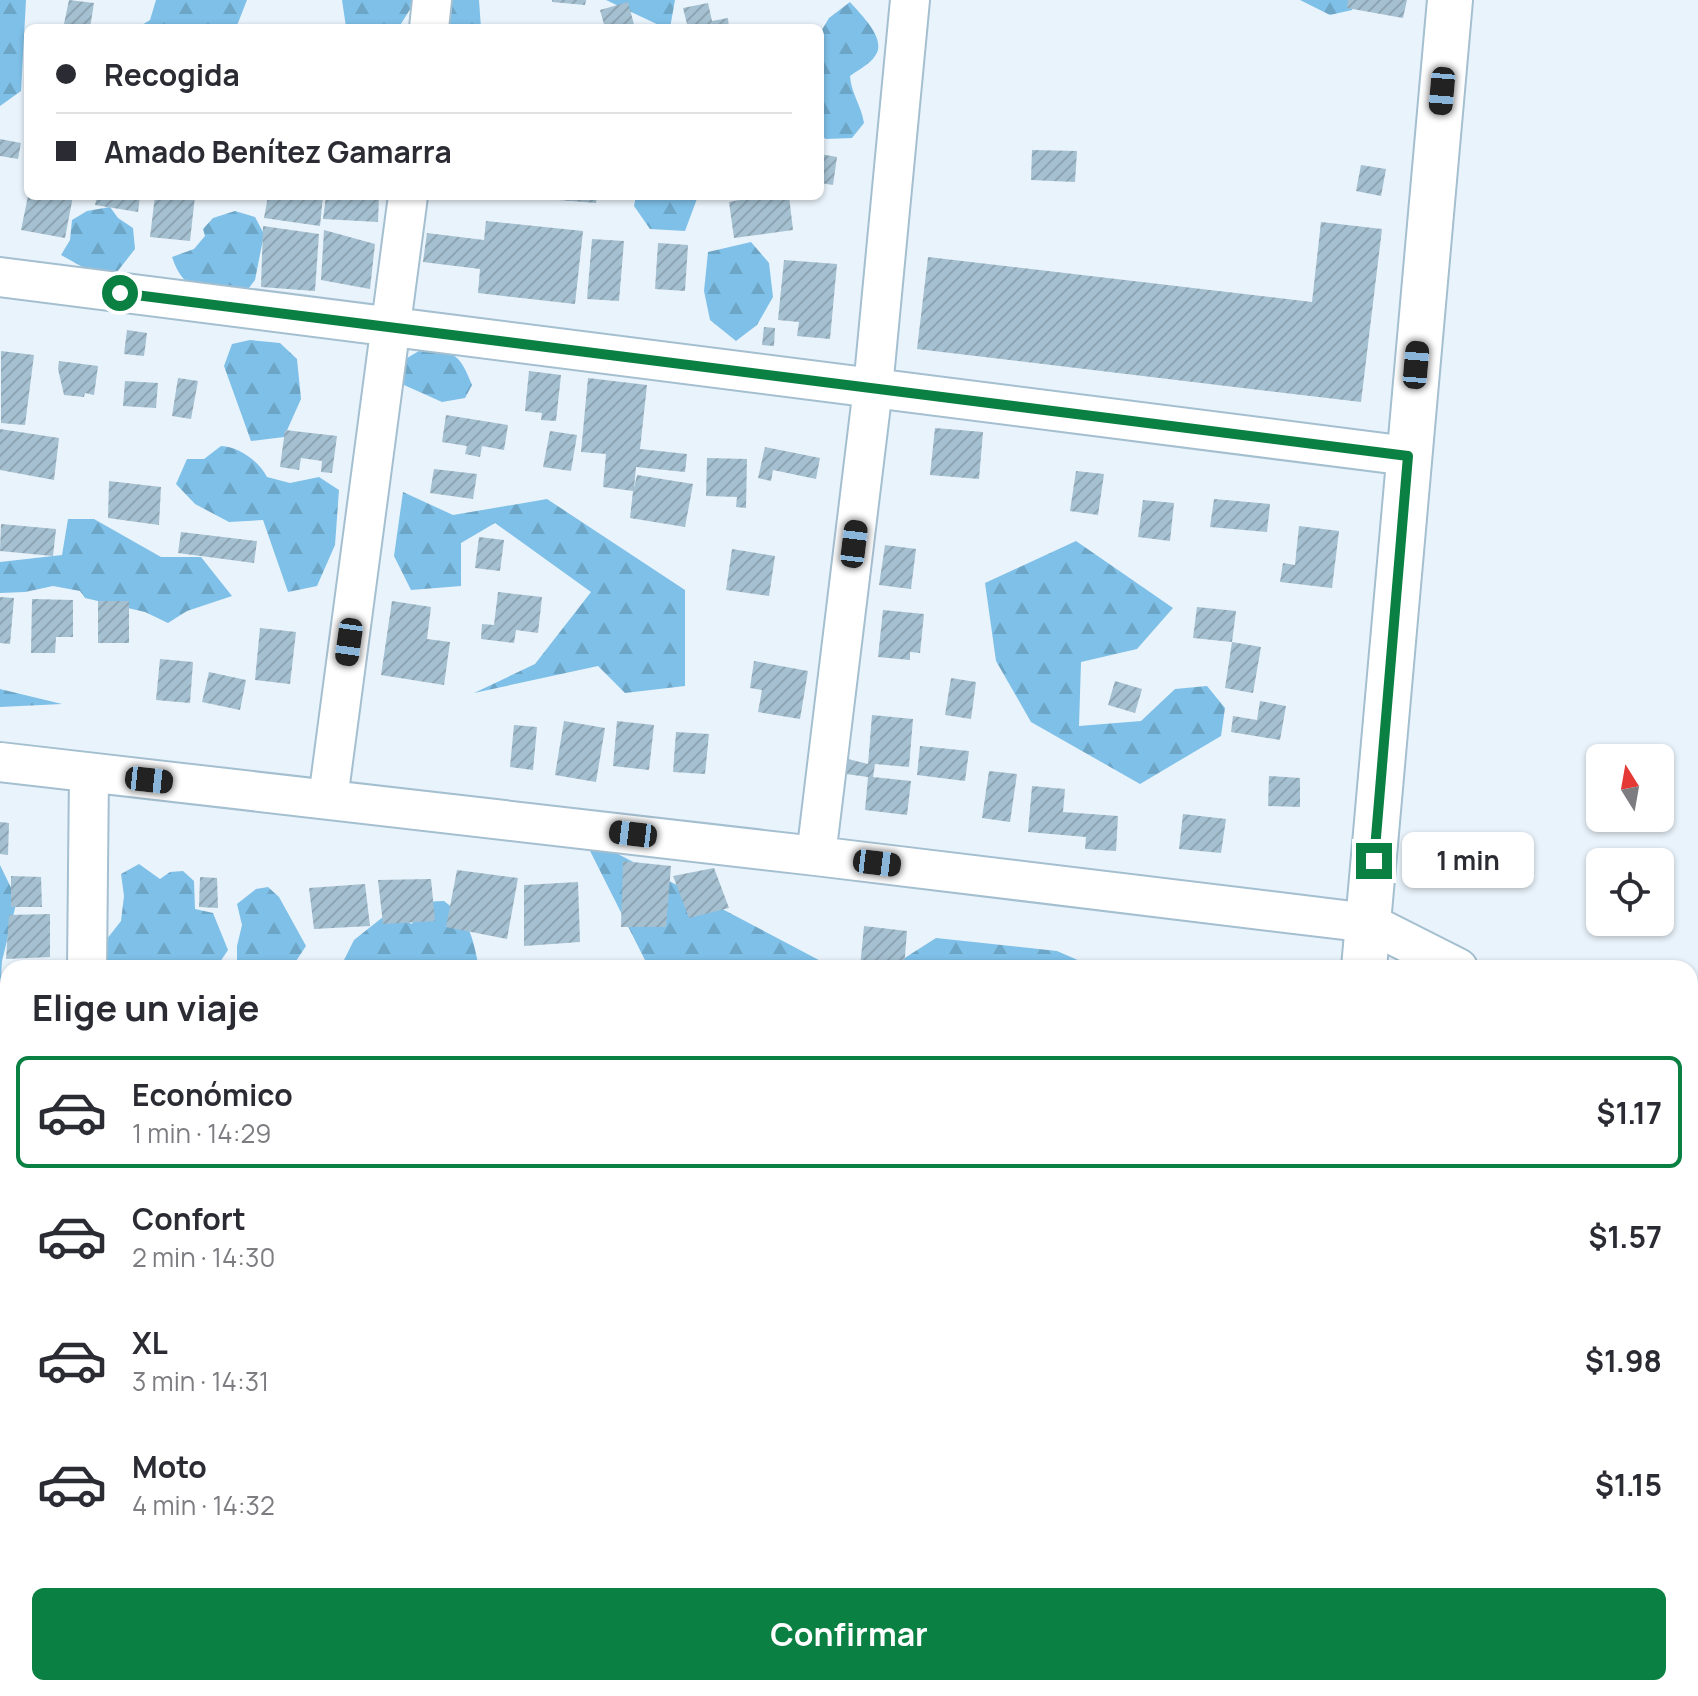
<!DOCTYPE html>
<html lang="es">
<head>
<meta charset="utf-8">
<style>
	:root { --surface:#fff; --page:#f7f7f7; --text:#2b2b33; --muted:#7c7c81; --line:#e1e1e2; --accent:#0b8043 }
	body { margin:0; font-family:Manrope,sans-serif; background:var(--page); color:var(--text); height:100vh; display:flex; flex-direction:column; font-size:30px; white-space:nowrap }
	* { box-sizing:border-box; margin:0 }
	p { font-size:26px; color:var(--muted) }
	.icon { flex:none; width:44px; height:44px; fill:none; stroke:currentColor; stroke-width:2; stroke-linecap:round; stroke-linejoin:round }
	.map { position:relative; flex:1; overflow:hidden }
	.sheet { position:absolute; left:0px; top:960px; width:1698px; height:736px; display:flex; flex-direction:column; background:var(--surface); border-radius:24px 24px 0 0; box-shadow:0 2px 6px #0004 }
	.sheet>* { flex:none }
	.banner { position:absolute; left:24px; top:24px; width:800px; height:176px; border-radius:12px; box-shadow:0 2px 6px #0004; display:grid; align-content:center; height:176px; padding:0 32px; background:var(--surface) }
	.needle { width:52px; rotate:349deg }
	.tools { position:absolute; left:1586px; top:744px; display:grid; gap:16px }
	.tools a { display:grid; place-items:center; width:88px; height:88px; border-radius:12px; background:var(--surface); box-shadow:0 2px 6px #0004; font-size:40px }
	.end { position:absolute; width:36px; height:36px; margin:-18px; border:10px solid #0b8043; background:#fff; box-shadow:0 0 0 4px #fff }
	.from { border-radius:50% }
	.bubble { position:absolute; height:56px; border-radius:12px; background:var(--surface); box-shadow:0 2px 6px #0004; font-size:26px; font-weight:700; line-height:56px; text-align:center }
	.car { position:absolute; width:24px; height:48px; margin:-24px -12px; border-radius:10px; box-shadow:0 0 6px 2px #0007; background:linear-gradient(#222 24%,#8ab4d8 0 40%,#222 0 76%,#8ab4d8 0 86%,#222 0) }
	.banner b { display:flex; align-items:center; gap:28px; height:76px; font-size:30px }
	.banner b+b { border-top:2px solid var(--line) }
	.banner i { width:20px; height:20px; background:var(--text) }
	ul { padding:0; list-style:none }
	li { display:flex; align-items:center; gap:24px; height:112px; margin:0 16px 12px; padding:0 16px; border:4px solid transparent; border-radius:12px }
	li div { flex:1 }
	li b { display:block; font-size:30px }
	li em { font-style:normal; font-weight:700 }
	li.active { border-color:var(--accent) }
	li>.icon { width:72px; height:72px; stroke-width:1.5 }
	h2 { padding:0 32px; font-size:36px; line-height:96px }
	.action { display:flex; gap:16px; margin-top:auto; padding:16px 32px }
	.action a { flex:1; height:92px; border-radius:12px; background:var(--accent); color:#fff; font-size:32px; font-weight:700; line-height:92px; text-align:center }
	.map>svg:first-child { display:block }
	.forest { fill:url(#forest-firs) }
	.building { fill:url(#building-hatch) }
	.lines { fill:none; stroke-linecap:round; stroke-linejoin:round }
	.minor-casing { stroke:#a4bfd0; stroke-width:42 }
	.secondary-casing { stroke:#a4bfd0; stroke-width:48 }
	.minor { stroke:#fff; stroke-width:38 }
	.secondary { stroke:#fff; stroke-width:44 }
	.route { stroke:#0b8043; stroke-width:10 }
</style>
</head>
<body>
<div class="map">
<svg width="1698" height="1696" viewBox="0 0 1698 1696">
	<defs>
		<pattern id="forest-firs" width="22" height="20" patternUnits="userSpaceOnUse" patternTransform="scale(2)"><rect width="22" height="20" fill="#7fc0e8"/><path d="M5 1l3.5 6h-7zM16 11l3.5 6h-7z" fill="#6da5c7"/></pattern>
		<pattern id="building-hatch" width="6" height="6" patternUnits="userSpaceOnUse" patternTransform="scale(2)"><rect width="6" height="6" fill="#a5c0d1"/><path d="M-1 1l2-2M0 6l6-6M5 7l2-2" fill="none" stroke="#8da5b3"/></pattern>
	</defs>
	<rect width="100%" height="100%" fill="#e9f3fb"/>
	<path class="forest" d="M0,0h26l-5,91 -21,15z
		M156,0h91l-11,28h-99l13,-8z
		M342,0h70l2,3 -15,24 -50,1 -3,-1z
		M445,0h34l2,28h-46z
		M606,0h69l-5,28h-5z
		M1300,0h54l-2,10 -22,5z
		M850,2c10,12 38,37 25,54 -5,8 -17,14 -25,20 1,17 11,29 14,47l-12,15 -26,1 -6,-4v-102l9,-15z
		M636,196h62l-13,35 -35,-2 -16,-23z
		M110,207l8,11 15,10 2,21 -18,23 -22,2 -34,-19 9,-15 2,-20 15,-9z
		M235,211l20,6 9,17 -9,46 -10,13c-35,-2 -60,4 -73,-36l22,-8 11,-13 -2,-7 10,-11z
		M751,242l18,21 4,34 -16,28 -21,16 -26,-21 -6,-29 4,-39z
		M250,340l30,3 17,16 4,40 -17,38 -33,4 -27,-75 8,-22z
		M424,348c32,4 36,7 48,37l-7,13 -23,4 -38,-17 -7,-21z
		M221,446c18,1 38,15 46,31l23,6 29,-6 20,13 -4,55 -18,41 -29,6 -25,-72 -34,2 -34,-18 -19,-20 11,-25h17z
		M403,492l50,23 94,-16 138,91v96l-60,7 -27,-27 -124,27 61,-29 56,-72 -96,-69 -34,20v43l-50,4 -17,-34z
		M68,519h26l67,38h40l31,39 -45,15 -19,12 -23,-11 -60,-14 -5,-7 -27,-5 -28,6 -25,1v-31l62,-7z
		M1076,541l97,67 -36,41 -56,13 -2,64 62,-5 34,-32 32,-3 18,22 -4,28 -81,48 -109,-62 -35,-61 -11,-78z
		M0,689l62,15 -62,3z
		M582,835l252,133h-185z
		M139,864l21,15 10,-7 13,-1 11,10 1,28 18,4 15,37 -12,18h-115l2,-24 18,-23 3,-25 -3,-22z
		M0,865l17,35 -15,61 -2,32z
		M268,887l11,10 27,49 -12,18 3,4h-60v-22l5,-21 -5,-21 19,-15z
		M444,901c27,21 28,35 35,67h-139l14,-28 34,-27 24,11 7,-22z
		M936,938l121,13 39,17h-207z
		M8,1075v178l-8,-2v-162z
		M1698,1270v90l-8,-2v-72z
		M8,1313v175h-1l-7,-8v-159z
		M0,1512l8,2v174h49l-9,8h-48z
		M1690,1640l5,14 2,42h-63l-3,-8h59z
		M328,1688h89v8h-87z
		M493,1688h71l5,8h-77z"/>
	<path class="building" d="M69,0l25,3 -4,25 -26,-4z
		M552,0h34l-1,5 -33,-3z
		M1348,0h59l-4,18 -56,-10z
		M628,2l7,26h-30l-5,-18z
		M708,3l4,18 16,-3 1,10h-41l-5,-20z
		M0,139l21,4 -3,16 -18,-3z
		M1032,150l45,1 -2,31 -44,-2z
		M820,154l17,3 -4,28 -13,-2z
		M1361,165l25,4 -5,27 -25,-5z
		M28,196h45l-8,42 -44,-8z
		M97,196h43l-2,16 -43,-7z
		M155,196h40l-5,45 -40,-4z
		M268,196h55l-3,30 -56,-8z
		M326,196h53l-1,26 -55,-3z
		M533,196h64l-1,7 -63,-5z
		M744,196h45l4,34 -59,8 -5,-36 16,-3z
		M486,221l97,10 -8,73 -97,-11 2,-24 -57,-7 4,-29 57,7z
		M1321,222l61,7 -21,173 -444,-53 11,-92 384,45z
		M263,226l56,8 -4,57 -54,-4z
		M324,230l51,14 -5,45 -49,-9z
		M592,239l32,2 -5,60 -32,-2z
		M658,243l30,2 -3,46 -30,-2z
		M784,260l53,4 -7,75 -33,-3 2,-14 -21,-2z
		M764,327l11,1 -1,18 -12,-1z
		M127,330l20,3 -3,23 -20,-2z
		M1,351l33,4 -9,70 -24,-2z
		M59,361l39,5 -4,29 -9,-2 -1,4 -20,-2 -6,-26z
		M529,371l32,4 -5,46 -15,-1 1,-7 -17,-2z
		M178,378l20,3 -7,38 -19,-3z
		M588,378l59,7 -7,64 47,5 -2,18 -49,-5 -2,21 3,-13 56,9 -8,43 -55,-9 3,-27 -30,-4 3,-33 -25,-2z
		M125,381l33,2 -2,25 -33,-2z
		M446,415l62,10 -4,25 -22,-4 -2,11 -15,-3 2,-8 -25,-4z
		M935,428l48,4 -4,47 -49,-4z
		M0,429l59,9 -5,42 -54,-10z
		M285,430l52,6 -5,37 -11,-1 1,-11 -21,-3 -2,12 -19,-3z
		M550,431l27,4 -6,36 -28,-4z
		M765,447l55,11 -4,21 -43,-9 -2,11 -13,-3z
		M707,458l40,1 -1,49 -10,-1 1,-10 -31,-1z
		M434,469l43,5 -4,25 -43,-6z
		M1076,471l28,3 -6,41 -28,-4z
		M109,481l52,6 -2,38 -51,-7z
		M1214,499l56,5 -3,28 -57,-5z
		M1143,500l31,3 -4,38 -32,-4z
		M1,524l55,5 -3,27 -53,-5z
		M1299,526l40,5 -7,57 -52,-6 3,-19 12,2z
		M181,532l76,9 -3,22 -76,-10z
		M479,537l25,3 -4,31 -25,-3z
		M885,545l31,4 -5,40 -32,-4z
		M732,549l43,7 -6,40 -43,-6z
		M498,592l44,5 -4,36 -22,-3 -2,13 -33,-4 1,-15 12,1z
		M0,597l14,1 -4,46 -10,-1z
		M32,599l41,1v37h-17l-1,16h-24z
		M98,601h31v42h-31z
		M392,601l39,6 -4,32 23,3 -6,43 -63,-10z
		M1197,607l39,4 -4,31 -39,-4z
		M883,610l41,4 -4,39 -10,-1v8l-32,-3z
		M260,628l36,4 -6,52 -35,-4z
		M1232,642l29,5 -8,46 -28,-5z
		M160,659l33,3 -3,41 -34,-3z
		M754,661l54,10 -8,48 -42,-7 4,-22 -12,-2z
		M209,672l37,8 -6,30 -38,-8z
		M951,678l25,4 -5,37 -26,-4z
		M1115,681l27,8 -7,24 -27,-8z
		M1260,701l26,5 -6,34 -49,-8 2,-16 24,4z
		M872,715l41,4 -4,48 -34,-3 -2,13 38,4 -4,34 -42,-5 3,-33 -22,-3 2,-15 20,5z
		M564,721l41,7 -9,54 -41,-7z
		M617,721l37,4 -5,45 -36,-4z
		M514,725l23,2 -4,43 -23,-3z
		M676,732l33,2 -4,40 -32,-2z
		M920,746l49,5 -4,30 -48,-6z
		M989,771l28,3 -7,48 -28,-4z
		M1269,776l31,2v29l-32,-1z
		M1032,786l33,3 -2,23 55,4 -2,35 -31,-2 1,-12 -58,-5z
		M1183,814l43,5 -5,34 -42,-4z
		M0,822l9,1 -1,32 -8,-1z
		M623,861l48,5 -5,61h-45z
		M714,868l15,40 -40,10 -16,-42z
		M457,870l61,8 -11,61 -61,-12z
		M11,876l30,1 1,30h-31z
		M200,877l17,1 1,30 -19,-1z
		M431,879l4,42 -52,3 -5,-44z
		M578,882l2,60 -56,4v-61z
		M365,884l5,42 -56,3 -5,-41z
		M50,914v43l-44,2 3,-44z
		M864,926l43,5 -3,37h-44z
		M8,1018v29l-8,1v-28z
		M1690,1405l8,1 -2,40 -6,-1z
		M1370,1688h22l-1,8h-51l1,-6 29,1z
		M1408,1688h31l40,8h-72z
		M1559,1688h38l2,8h-39z"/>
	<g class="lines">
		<defs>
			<path id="minor" d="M429,28l3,-28
				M0,277l1408,179
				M0,762l816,94 553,67 89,45
				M328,799l80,-603
				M816,856l57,-468 37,-388
				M87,968l2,-195
				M1690,1086l8,4
				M0,1259h8
				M1690,1559l8,5
				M1516,1696v-8"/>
			<path id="secondary" d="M1364,968l86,-968
				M1270,1696l1,-8"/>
		</defs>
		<use href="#minor" class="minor-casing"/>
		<use href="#secondary" class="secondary-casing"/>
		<use href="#minor" class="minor"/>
		<use href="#secondary" class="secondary"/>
	</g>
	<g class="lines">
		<path class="route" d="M120,293l1288,163 -34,405"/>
	</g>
</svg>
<div class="tools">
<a><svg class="needle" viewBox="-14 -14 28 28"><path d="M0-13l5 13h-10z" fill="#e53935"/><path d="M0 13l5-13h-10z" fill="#7c7c81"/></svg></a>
<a><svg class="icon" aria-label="locate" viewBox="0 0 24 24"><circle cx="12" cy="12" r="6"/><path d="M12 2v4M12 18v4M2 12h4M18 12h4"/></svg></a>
</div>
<i class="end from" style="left:120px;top:293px"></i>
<i class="end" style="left:1374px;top:861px"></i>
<div class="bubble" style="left:1402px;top:832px;width:132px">1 min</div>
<i class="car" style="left:1442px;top:91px;rotate:185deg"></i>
<i class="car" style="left:1416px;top:365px;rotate:5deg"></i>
<i class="car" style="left:854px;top:544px;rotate:7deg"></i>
<i class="car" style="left:349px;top:642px;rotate:188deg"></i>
<i class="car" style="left:149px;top:780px;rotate:96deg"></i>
<i class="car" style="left:633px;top:834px;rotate:277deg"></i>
<i class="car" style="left:877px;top:863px;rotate:97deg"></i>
<div class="banner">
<b><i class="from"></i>Recogida</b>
<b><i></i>Amado Benítez Gamarra</b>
</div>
<section class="sheet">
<h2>Elige un viaje</h2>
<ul>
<li class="active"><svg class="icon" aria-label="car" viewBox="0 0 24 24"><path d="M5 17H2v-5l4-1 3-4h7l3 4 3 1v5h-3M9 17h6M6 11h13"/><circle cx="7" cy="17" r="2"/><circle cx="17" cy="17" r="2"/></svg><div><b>Económico</b><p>1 min · 14:29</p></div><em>$1.17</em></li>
<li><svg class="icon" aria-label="car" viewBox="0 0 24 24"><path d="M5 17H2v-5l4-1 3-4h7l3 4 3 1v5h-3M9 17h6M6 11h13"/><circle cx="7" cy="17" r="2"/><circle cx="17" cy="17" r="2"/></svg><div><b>Confort</b><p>2 min · 14:30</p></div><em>$1.57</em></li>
<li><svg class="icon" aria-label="car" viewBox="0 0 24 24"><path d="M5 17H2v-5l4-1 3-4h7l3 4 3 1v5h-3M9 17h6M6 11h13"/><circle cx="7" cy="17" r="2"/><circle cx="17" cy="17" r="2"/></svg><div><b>XL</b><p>3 min · 14:31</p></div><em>$1.98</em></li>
<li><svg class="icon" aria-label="car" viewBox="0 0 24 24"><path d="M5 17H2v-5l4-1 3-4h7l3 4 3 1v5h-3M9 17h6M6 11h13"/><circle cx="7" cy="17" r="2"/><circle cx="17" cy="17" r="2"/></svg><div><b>Moto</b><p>4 min · 14:32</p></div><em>$1.15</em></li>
</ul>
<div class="action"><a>Confirmar</a></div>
</section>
</div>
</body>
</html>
